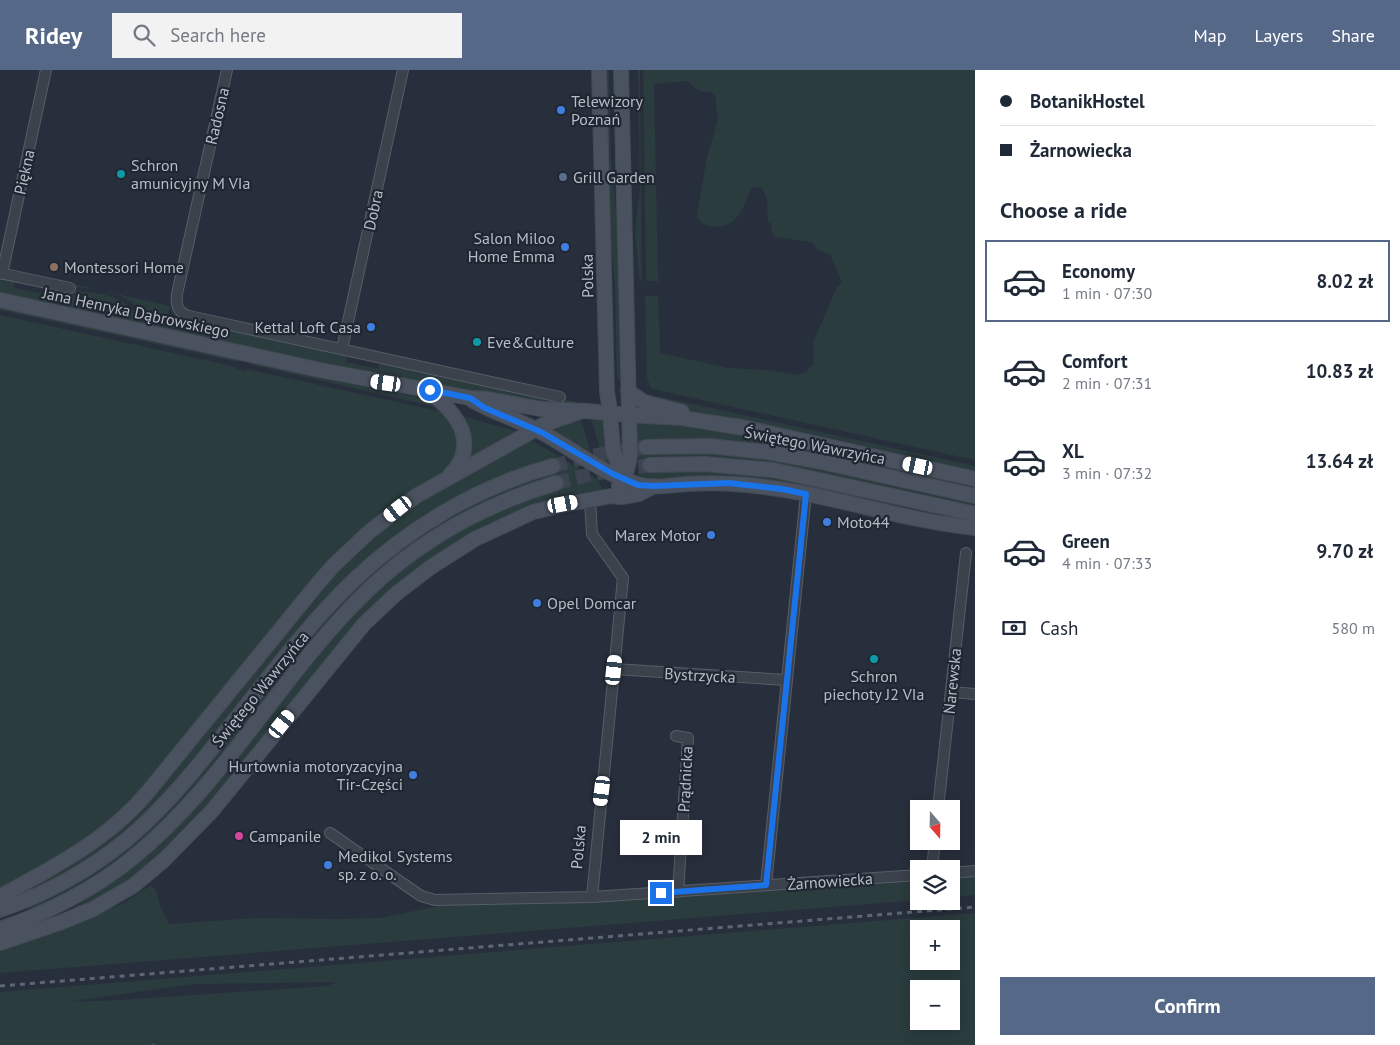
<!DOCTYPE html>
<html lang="en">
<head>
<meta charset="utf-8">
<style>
	:root { --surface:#fff; --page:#f2f2f3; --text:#1f2937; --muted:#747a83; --line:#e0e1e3; --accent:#556888 }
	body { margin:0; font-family:"PT Sans",sans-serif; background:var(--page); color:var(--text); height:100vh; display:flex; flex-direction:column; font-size:19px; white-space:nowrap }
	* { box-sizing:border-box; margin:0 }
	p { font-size:16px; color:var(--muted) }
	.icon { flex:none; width:28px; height:28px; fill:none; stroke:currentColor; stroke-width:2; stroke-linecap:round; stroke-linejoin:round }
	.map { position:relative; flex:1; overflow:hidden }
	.sheet { display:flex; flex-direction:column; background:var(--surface); width:425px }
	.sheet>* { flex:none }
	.top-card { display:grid; align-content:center; height:110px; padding:0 25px; background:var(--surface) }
	.needle { width:32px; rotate:160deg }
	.controls { position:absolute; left:910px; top:730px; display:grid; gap:10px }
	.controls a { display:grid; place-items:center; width:50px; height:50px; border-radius:0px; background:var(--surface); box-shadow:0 2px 12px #0003; font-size:25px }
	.end { position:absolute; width:22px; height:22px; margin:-11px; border:6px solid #1a73e8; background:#fff; box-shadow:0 0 0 2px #fff }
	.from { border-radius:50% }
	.bubble { position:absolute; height:35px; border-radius:0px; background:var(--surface); box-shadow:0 2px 12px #0003; font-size:16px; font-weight:800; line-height:35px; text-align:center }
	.car { position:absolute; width:15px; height:30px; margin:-15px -8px; border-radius:6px; box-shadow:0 0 4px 1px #0007; background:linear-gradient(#fff 24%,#345 0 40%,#fff 0 76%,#345 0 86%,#fff 0) }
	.top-card b { display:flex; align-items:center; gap:18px; height:48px; font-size:19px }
	.top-card b+b { border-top:1px solid var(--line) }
	.top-card i { width:12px; height:12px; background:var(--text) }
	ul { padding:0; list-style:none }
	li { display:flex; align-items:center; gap:15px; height:82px; margin:0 10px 8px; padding:0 15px; border:2px solid transparent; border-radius:0px }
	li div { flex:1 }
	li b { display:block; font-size:19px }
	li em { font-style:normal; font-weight:800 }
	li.current { border-color:var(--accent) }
	li>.icon { width:45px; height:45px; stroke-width:1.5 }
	h2 { padding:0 25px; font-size:22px; line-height:60px }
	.pay { display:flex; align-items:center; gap:12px; height:55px; padding:0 25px; font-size:19px }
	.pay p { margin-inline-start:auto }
	.button { display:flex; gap:10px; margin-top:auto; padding:10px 25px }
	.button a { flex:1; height:58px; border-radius:0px; background:var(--accent); color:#fff; font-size:20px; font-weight:800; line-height:58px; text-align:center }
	header { display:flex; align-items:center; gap:30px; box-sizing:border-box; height:70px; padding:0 25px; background:var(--accent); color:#fff }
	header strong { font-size:24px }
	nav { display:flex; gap:28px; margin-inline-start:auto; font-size:18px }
	.search { width:350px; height:45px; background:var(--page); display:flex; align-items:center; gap:12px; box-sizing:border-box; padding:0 18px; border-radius:0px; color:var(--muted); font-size:19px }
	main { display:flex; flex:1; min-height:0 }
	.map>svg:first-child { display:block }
	.green { fill:#2b3c3e; fill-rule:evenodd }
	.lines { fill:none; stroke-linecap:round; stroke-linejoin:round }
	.stream { stroke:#404c63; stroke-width:3 }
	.secondary-tunnel { stroke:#3d4451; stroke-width:14; stroke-dasharray:14 7; stroke-linecap:butt }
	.street-casing { stroke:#565d67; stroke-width:12 }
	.secondary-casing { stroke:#444b56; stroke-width:16 }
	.street { stroke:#3b424c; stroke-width:10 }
	.secondary { stroke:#4a515f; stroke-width:14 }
	.rail { stroke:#5e6673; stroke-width:3; stroke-dasharray:5 5; stroke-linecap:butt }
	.route { stroke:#1a73e8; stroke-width:6 }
	.shop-dot { fill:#3f7fe0; stroke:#202732; stroke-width:2 }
	.culture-dot { fill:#0f9aa8; stroke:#202732; stroke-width:2 }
	.service-dot { fill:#5c6f8a; stroke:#202732; stroke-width:2 }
	.education-dot { fill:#8d6e63; stroke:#202732; stroke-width:2 }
	.hotel-dot { fill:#d1479c; stroke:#202732; stroke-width:2 }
	.labels { text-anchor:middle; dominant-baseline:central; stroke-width:4.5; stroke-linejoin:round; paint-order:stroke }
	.poi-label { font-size:16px; fill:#b7bdc7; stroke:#202732; text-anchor:start }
	.street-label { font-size:16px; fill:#b7bdc7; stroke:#202732 }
</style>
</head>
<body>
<header>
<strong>Ridey</strong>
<div class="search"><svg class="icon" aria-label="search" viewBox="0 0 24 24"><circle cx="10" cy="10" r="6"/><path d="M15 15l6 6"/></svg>Search here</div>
<nav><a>Map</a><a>Layers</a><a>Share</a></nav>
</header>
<main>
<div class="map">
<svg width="975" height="975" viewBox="0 0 975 975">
	<rect width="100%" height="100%" fill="#282f3c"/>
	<path class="green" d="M606,0h3l2,92 6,56 3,161h-3l-2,-93 -6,-58z
		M638,0h2l2,211 -3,-4 -4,-47 5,-39z
		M643,0h332v390l-314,-69 -10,-3 -4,-10 -2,-82h13l2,57 68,15 37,2 33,5 7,-2 9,-9 -1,-21 24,-56 5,-4 -12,-29 -12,-4 -6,-8 -37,-5 -3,-5 -1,-8 -3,-2 -1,-22 -5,-12 -10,-1c-9,19 -13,43 -41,39 -8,-1 -11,-3 -14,-11l10,-57 11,-38 -3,-26c-6,-4 -11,-1 -17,-4 -4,-2 -7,-6 -10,-9l-34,3 4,199 -2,-2h-10z
		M0,207l15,3 -1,8 42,9 2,-7 14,3 1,-3c15,2 33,3 46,10 10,6 19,15 30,18 12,4 23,0 35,0l164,35 -2,9 32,7 2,-9 196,42 1,4 -45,-1 -81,-18 -92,-15 -359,-78z
		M77,215l93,21 -2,8c-21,7 -32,-12 -50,-19 -14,-5 -30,-7 -44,-8z
		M0,236l238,52v4l-238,-52z
		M0,245l236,52v2l9,2 1,-2 201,44 10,17 2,24 -14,18 -42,26 -271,303 -36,33 -96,57z
		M251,291l174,38 11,4 1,4 -188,-43z
		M638,322l337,74v6l-318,-69z
		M461,346l48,13 7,3 -49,27z
		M591,349h13v30l5,15 -5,-3z
		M581,350l10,33 -40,-23 19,-8z
		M637,351l85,8 253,55v5l-128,-29 -92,-17 -47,-4 -52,1 48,12 43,4 71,12 157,34v5l-205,-43 -54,-6 -48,-1 -20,2 37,10 75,6 26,4 189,42v5l-257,-48h-74l-6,-4z
		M529,369l65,38 5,4 3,9 -41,8 -6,-26v4l-30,10 -113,59 -99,96 -122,150 -37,39 -27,24 -28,21 -34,20 -36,17 -2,-5 41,-18 40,-26 75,-68 128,-159c40,-46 85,-87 129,-129 -32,19 -60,41 -88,66l-202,237 -41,36 -40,27 -44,21v-2l59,-35 36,-28 209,-251 35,-34 47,-38z
		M558,419l2,10 -133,63 -250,278 -52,44 -53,27v-2l59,-41 38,-34 159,-191 39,-43 19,-17 43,-34 53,-31 40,-17z
		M975,804v21l-24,2v-21z
		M919,808v22l-919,73v-24l32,-10 92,-36 27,-18 5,5 4,16 9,18 88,-6 78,1 45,-1 59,-12 64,-3 99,-1z
		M975,843v132h-975v-53zM919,859h32v32h-32zM337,912l-10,4 -44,3 -163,11 -53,2 126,-18zM919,919h32v32h-32z"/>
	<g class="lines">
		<path class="stream" d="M153,975h1"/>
		<path class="secondary-tunnel" d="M553,396l37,-10 56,-9
			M556,413l36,-9 58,-9"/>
		<defs>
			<path id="street" d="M227,0l-50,224c-1,12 0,18 12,22l371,81
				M0,203l70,15
				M2,204l44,-204
				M342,279l61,-279
				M590,430l2,34 31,44 -31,319
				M614,599l172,11
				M951,622l24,2
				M676,666l12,2 -10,154
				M938,739l28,-256
				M330,763l91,63 14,4 157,-3 327,-22
				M932,799l3,-28
				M951,803l24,-2
				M766,815l40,-391"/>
			<path id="secondary" d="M599,0l8,322 3,19 3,39 11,29
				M0,230l320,70 150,28 17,1 54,10 46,2 42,4 54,3 61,10
				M426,321c18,10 41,34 38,56 0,11 -7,21 -14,28
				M628,321l16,11 38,10
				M472,330c22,13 47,20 69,32 30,16 65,44 97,52 15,5 33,1 49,0 20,-1 40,-1 60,1 78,7 151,35 228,43
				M737,356l238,53
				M646,377l63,-1 58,6 55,10 153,34
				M650,395l54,-1 69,6 202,44
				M619,416c7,-10 10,-20 11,-32l-9,-384
				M0,826c14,-6 27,-15 41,-22 42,-24 74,-44 106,-81l172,-211 15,-17 35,-33 47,-36 129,-72 37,-13
				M0,840c46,-16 88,-39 125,-69 33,-27 61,-60 88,-94 46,-56 89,-117 141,-167 56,-53 125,-94 199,-114
				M0,859c47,-16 91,-38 130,-69 94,-75 151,-186 237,-269 53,-51 119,-87 189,-108
				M0,873l59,-20 34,-14 40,-23 31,-26 48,-49 152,-187 33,-31 34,-26 44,-28 58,-27 30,-7 48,-9 10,1 18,-3 15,-8"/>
		</defs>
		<use href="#street" class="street-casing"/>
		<use href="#secondary" class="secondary-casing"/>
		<use href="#street" class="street"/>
		<use href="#secondary" class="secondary"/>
		<path class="rail" d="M0,916l975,-79"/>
	</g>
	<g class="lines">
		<path class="route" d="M430,320l40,8 15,10 56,24 72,42 25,11 16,1 75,-3 53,6 24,5 -40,391 -105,8"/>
	</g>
	<g class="shop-dot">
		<circle cx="561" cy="40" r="5"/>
		<circle cx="565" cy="177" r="5"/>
		<circle cx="371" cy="257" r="5"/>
		<circle cx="827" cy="452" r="5"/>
		<circle cx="711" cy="465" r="5"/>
		<circle cx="537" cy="533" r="5"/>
		<circle cx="413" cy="705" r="5"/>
		<circle cx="328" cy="795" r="5"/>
	</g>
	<g class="culture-dot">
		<circle cx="121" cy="104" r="5"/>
		<circle cx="477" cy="272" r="5"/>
		<circle cx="874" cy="589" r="5"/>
	</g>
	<circle class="service-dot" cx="563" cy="107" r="5"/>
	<circle class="education-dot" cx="54" cy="197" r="5"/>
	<circle class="hotel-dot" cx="239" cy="766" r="5"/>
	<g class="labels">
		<g class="poi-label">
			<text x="571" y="31">Telewizory<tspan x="571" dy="18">Poznań</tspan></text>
			<text x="131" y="95">Schron<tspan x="131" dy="18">amunicyjny M VIa</tspan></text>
			<text x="573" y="107">Grill Garden</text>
			<text x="555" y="168" text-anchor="end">Salon Miloo<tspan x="555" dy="18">Home Emma</tspan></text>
			<text x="64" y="197">Montessori Home</text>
			<text x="361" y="257" text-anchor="end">Kettal Loft Casa</text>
			<text x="487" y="272">Eve&amp;Culture</text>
			<text x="837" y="452">Moto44</text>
			<text x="701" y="465" text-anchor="end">Marex Motor</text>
			<text x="547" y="533">Opel Domcar</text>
			<text x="874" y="606" text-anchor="middle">Schron<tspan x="874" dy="18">piechoty J2 VIa</tspan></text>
			<text x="403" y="696" text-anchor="end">Hurtownia motoryzacyjna<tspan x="403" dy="18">Tir-Części</tspan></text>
			<text x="249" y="766">Campanile</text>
			<text x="338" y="786">Medikol Systems<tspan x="338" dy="18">sp. z o. o.</tspan></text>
		</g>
		<g class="street-label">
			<text transform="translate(217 46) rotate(-77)">Radosna</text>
			<text transform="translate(24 102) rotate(-78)">Piękna</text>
			<text transform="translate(373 140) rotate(-78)">Dobra</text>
			<text transform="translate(587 206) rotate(-91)">Polska</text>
			<text transform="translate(136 242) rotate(12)">Jana Henryka Dąbrowskiego</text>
			<text transform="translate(815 375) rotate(11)">Świętego Wawrzyńca</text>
			<text transform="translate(700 605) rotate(3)">Bystrzycka</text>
			<text transform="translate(952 611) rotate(-84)">Narewska</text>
			<text transform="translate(260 619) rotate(-51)">Świętego Wawrzyńca</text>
			<text transform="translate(685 709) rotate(-87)">Prądnicka</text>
			<text transform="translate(578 777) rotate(-85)">Polska</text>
			<text transform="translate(830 811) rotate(-4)">Żarnowiecka</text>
		</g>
	</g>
</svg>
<div class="controls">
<a><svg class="needle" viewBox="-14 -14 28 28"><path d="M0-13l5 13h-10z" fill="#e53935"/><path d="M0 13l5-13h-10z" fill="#747a83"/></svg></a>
<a><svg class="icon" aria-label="layers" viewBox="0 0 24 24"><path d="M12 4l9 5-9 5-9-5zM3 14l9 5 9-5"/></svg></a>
<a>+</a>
<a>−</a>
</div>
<i class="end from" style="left:430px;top:320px"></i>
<i class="end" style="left:661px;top:823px"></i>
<div class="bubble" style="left:620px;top:750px;width:82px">2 min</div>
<i class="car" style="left:386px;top:313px;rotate:278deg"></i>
<i class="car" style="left:918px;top:396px;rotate:282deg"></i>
<i class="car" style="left:563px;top:434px;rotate:80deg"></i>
<i class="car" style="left:398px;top:439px;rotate:232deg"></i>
<i class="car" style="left:614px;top:600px;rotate:6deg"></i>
<i class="car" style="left:282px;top:654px;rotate:39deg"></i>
<i class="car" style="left:602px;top:721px;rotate:187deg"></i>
</div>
<section class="sheet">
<div class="top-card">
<b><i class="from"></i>BotanikHostel</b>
<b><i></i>Żarnowiecka</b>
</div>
<h2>Choose a ride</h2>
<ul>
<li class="current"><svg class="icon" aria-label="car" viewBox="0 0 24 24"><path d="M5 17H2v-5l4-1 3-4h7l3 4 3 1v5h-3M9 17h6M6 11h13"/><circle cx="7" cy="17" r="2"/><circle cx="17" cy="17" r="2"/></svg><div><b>Economy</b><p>1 min · 07:30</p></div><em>8.02 zł</em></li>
<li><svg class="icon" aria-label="car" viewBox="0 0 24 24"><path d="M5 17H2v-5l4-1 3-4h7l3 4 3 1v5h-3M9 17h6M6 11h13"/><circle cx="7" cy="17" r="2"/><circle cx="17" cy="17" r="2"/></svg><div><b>Comfort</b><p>2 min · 07:31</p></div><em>10.83 zł</em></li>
<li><svg class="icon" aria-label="car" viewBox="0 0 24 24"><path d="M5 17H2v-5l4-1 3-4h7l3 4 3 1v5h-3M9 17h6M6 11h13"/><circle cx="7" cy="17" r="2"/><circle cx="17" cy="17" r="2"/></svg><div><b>XL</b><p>3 min · 07:32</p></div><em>13.64 zł</em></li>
<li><svg class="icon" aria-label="car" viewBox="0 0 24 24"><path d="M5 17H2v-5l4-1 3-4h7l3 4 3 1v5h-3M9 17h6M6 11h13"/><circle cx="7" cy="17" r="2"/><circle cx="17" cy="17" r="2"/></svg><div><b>Green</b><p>4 min · 07:33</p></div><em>9.70 zł</em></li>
</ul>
<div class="pay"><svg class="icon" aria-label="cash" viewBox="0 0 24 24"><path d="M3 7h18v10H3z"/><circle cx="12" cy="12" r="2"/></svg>Cash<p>580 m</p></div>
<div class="button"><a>Confirm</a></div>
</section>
</main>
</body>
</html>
